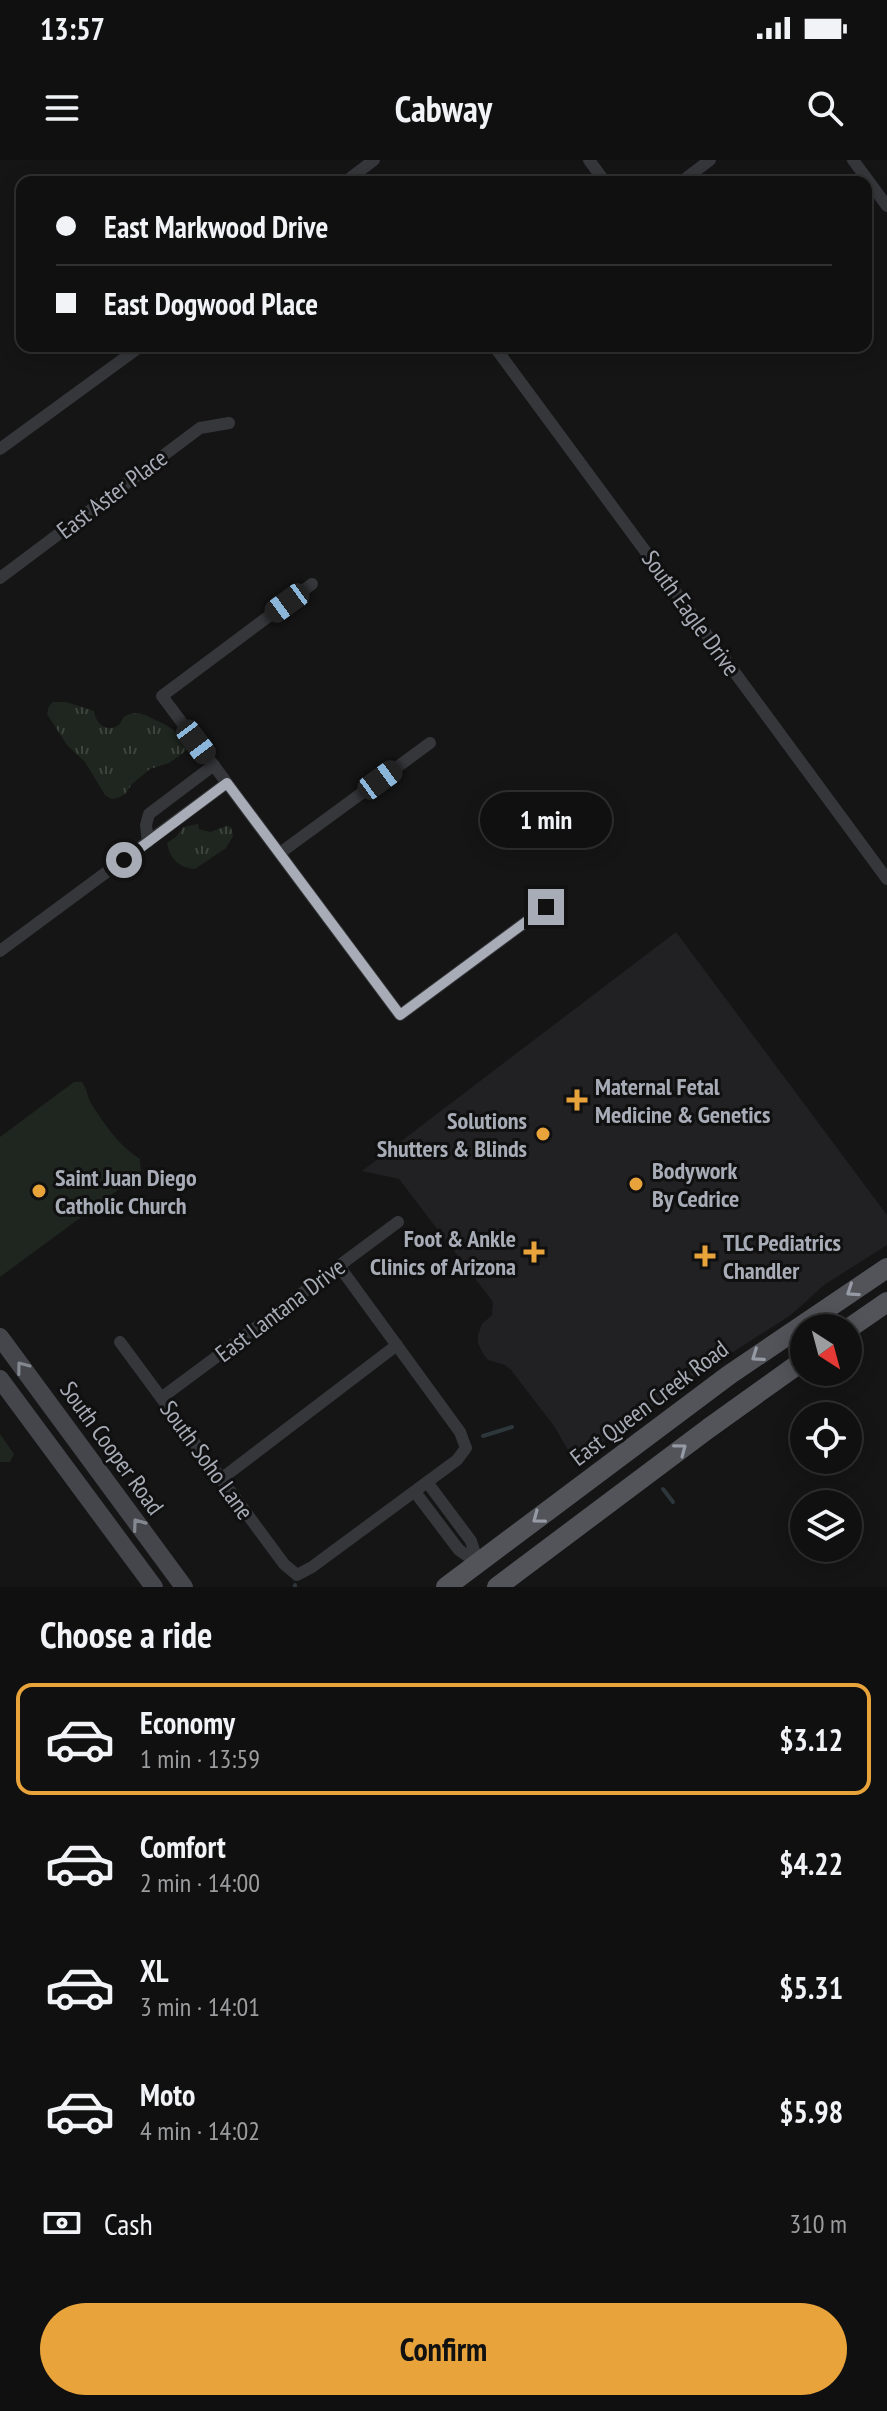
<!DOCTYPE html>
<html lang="en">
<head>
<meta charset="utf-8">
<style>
	:root { --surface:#101010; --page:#191919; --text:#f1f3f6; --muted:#9c9d9f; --line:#303030; --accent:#e8a33b }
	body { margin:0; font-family:"PT Sans Narrow",sans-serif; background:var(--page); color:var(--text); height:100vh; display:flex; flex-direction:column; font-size:30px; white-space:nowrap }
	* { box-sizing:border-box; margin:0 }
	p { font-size:26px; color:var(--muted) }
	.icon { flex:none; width:44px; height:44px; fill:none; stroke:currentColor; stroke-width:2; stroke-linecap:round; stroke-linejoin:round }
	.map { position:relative; height:1427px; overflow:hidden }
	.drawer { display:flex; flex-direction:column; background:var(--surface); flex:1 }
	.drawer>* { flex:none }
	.guide { position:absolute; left:16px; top:16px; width:856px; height:176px; border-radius:16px; box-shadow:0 4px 20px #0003,0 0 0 2px var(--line); display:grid; align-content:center; height:176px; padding:0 40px; background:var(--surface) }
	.needle { width:52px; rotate:144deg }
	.fabs { position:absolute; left:790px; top:1154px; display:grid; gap:16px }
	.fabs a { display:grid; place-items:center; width:72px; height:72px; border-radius:50%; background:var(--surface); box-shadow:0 4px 20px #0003,0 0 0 2px var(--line); font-size:40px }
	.end { position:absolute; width:36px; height:36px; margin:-18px; border:10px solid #a7acb6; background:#111; box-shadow:0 0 0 4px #111 }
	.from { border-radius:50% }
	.bubble { position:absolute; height:56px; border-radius:28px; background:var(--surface); box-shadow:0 4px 20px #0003,0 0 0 2px var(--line); font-size:26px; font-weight:700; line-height:56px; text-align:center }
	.car { position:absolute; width:24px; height:48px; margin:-24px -12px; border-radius:10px; box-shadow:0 0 6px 2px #0007; background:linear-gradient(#222 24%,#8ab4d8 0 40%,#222 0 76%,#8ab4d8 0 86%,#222 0) }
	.guide b { display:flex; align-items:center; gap:28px; height:76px; font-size:30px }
	.guide b+b { border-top:2px solid var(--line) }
	.guide i { width:20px; height:20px; background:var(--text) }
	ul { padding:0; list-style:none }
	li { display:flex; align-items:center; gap:24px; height:112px; margin:0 16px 12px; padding:0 24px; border:4px solid transparent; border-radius:16px }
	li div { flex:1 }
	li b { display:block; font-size:30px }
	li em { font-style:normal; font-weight:700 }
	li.on { border-color:var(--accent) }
	li>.icon { width:72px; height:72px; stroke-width:1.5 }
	h2 { padding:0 40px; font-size:36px; line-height:96px }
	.pay { display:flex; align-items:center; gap:20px; height:88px; padding:0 40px; font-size:30px }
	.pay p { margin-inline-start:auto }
	.action { display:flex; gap:16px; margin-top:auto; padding:16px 40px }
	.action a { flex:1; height:92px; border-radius:48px; background:var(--accent); color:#111; font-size:32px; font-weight:700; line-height:92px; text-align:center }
	.status { display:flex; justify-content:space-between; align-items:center; height:56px; padding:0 40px; background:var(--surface); direction:ltr }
	.status svg { height:22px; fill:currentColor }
	header { display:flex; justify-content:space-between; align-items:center; height:104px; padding:0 40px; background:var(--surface); font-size:36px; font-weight:700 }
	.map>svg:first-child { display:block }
	.built { fill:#212123 }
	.green { fill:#1f261f }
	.park { fill:url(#park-tufts) }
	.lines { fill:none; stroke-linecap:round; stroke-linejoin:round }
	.stream { stroke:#2d363b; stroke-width:4 }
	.street { stroke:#36373b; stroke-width:12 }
	.secondary { stroke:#44464b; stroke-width:18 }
	.primary { stroke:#52545a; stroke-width:20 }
	.oneway { stroke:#969aa4 }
	.oneway2 { stroke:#848891 }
	.route { stroke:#a7acb6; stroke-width:10 }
	.poi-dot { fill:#e8a33b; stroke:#101011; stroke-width:3 }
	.labels { text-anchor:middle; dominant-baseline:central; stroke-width:6; stroke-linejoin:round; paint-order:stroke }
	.street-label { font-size:24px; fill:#a7acb6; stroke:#101011 }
	.poi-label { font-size:24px; font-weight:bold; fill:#a7acb6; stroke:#101011; text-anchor:start }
</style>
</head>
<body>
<div class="status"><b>13:57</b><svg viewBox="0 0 49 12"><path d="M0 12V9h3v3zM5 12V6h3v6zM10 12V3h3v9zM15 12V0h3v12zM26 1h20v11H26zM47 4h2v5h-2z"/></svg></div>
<header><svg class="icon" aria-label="menu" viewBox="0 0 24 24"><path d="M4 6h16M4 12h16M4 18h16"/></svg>Cabway<svg class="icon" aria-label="search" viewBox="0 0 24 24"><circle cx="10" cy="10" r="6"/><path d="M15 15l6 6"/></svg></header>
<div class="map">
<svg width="887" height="1427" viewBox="0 0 887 1427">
	<defs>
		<pattern id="park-tufts" width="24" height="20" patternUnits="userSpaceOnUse" patternTransform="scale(2)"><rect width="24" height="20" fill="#1f261f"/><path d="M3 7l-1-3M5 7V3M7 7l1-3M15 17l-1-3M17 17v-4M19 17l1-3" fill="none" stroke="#3d433d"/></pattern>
	</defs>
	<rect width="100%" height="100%" fill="#151516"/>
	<path class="built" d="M676,772l211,283v30l-63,40 -33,30 -100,64 -116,83 -21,-36 -43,-56 -6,-5 -17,-5 -5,-6 -5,-11v-8l4,-11 10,-9 1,-13 -94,-123 -37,-8z"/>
	<path class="green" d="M74,922h8c6,8 5,15 10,23 13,20 28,42 48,54l1,14 -141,104v-140z
		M0,1274l14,20 -4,8h-10z"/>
	<path class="park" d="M53,542h13l28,9c1,11 11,22 23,15 4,-2 5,-8 8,-10 4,-2 9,-3 13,-3 7,1 35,15 40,20 5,4 8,10 12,15l-21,15 -19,6 -18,15 -7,10 -7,4 -7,1 -6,-4 -20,-33 -18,-17 -20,-31 2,-8z
		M198,664l1,5 11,3 17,-6 4,1 2,9 -7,12 -31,21c-16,-1 -25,-10 -28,-26l10,-7 6,-9z"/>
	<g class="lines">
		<path class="stream" d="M483,1276l29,-9
			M663,1329l10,13
			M295,1427v-2"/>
		<path class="street" d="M589,0l16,22
			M853,0l34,46
			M345,22l29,-22
			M681,22l29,-22
			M494,186l393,533
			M0,289l141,-103
			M0,418l200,-150 29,-5
			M312,424l-150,112 238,319 146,-108
			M148,682l-2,-17 3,-11 65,-49
			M280,693l150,-110
			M0,791l227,-168
			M120,1182l164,222 13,11 15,-8 145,-107 9,-12 -6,-16 -121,-166
			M161,1238l237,-176
			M221,1319l176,-134
			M427,1322l44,59 7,22
			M415,1332l44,58 19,13"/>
		<path class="secondary" d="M0,1177l184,250
			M0,1219l154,208"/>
		<path class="primary" d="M848,1169l39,-27
			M446,1427l283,-212 158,-107
			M497,1427l212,-159 95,-68"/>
	</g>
	<defs><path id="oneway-chevron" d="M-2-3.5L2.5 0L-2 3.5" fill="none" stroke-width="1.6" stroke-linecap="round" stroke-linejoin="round" transform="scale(2)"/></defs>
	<g class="oneway">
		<use href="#oneway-chevron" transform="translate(852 1131) rotate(146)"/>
		<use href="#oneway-chevron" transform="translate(757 1196) rotate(145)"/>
		<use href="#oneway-chevron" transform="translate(681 1289) rotate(-37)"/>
		<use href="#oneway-chevron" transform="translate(538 1358) rotate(143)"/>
	</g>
	<g class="oneway2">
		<use href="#oneway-chevron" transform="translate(22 1207) rotate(-127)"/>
		<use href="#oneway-chevron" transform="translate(138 1364) rotate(-126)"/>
	</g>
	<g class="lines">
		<path class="route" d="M124,700l103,-77 173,232 146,-108"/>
	</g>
	<g class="poi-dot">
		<path d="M573 928h8v8h8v8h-8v8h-8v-8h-8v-8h8z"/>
		<circle cx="543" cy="974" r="8"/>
		<circle cx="636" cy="1024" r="8"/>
		<circle cx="39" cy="1031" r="8"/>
		<path d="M530 1080h8v8h8v8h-8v8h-8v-8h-8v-8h8z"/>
		<path d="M701 1084h8v8h8v8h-8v8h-8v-8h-8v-8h8z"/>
	</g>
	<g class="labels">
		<g class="street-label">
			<text transform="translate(112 334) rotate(-37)">East Aster Place</text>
			<text transform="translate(691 453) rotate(54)">South Eagle Drive</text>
			<text transform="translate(280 1150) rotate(-37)">East Lantana Drive</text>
			<text transform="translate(649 1243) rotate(-37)">East Queen Creek Road</text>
			<text transform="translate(112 1288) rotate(54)">South Cooper Road</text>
			<text transform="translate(207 1300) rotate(54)">South Soho Lane</text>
		</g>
		<g class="poi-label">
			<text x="595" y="926">Maternal Fetal<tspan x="595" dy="28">Medicine &amp; Genetics</tspan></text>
			<text x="527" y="960" text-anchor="end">Solutions<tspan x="527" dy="28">Shutters &amp; Blinds</tspan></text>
			<text x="652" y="1010">Bodywork<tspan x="652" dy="28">By Cedrice</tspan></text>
			<text x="55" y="1017">Saint Juan Diego<tspan x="55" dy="28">Catholic Church</tspan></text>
			<text x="516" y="1078" text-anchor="end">Foot &amp; Ankle<tspan x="516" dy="28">Clinics of Arizona</tspan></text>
			<text x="723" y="1082">TLC Pediatrics<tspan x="723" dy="28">Chandler</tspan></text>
		</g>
	</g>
</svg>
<div class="fabs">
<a><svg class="needle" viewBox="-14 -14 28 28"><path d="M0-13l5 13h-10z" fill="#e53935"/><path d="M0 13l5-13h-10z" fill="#9c9d9f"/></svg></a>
<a><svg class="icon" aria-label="locate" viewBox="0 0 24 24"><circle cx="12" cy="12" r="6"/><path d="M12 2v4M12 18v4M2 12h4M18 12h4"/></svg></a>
<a><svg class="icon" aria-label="layers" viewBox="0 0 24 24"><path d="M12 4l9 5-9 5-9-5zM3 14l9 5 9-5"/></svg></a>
</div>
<i class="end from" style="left:124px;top:700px"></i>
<i class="end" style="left:546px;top:747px"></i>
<div class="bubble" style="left:480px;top:632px;width:132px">1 min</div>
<i class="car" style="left:287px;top:443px;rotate:234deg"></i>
<i class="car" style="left:196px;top:582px;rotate:143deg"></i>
<i class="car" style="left:380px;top:620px;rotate:54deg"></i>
<div class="guide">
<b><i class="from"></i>East Markwood Drive</b>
<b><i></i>East Dogwood Place</b>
</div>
</div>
<section class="drawer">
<h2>Choose a ride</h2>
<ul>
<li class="on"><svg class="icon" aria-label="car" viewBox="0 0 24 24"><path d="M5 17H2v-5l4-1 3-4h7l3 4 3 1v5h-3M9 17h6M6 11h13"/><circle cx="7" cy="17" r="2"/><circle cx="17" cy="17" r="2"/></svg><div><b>Economy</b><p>1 min · 13:59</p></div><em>$3.12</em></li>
<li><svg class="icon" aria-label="car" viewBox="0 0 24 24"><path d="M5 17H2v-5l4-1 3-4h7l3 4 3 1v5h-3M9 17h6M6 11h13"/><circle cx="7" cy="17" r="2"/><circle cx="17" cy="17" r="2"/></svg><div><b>Comfort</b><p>2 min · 14:00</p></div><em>$4.22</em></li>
<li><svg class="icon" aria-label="car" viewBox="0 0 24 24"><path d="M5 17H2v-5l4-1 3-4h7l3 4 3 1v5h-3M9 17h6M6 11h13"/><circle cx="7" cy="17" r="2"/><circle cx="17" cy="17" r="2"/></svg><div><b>XL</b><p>3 min · 14:01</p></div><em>$5.31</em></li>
<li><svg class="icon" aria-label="car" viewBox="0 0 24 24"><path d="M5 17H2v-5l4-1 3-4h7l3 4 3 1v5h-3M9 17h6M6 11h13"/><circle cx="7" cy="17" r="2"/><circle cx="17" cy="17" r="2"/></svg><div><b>Moto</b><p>4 min · 14:02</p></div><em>$5.98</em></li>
</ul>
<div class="pay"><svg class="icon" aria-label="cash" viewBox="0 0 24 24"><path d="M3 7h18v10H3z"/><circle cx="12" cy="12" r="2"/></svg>Cash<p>310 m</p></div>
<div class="action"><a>Confirm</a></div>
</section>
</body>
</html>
